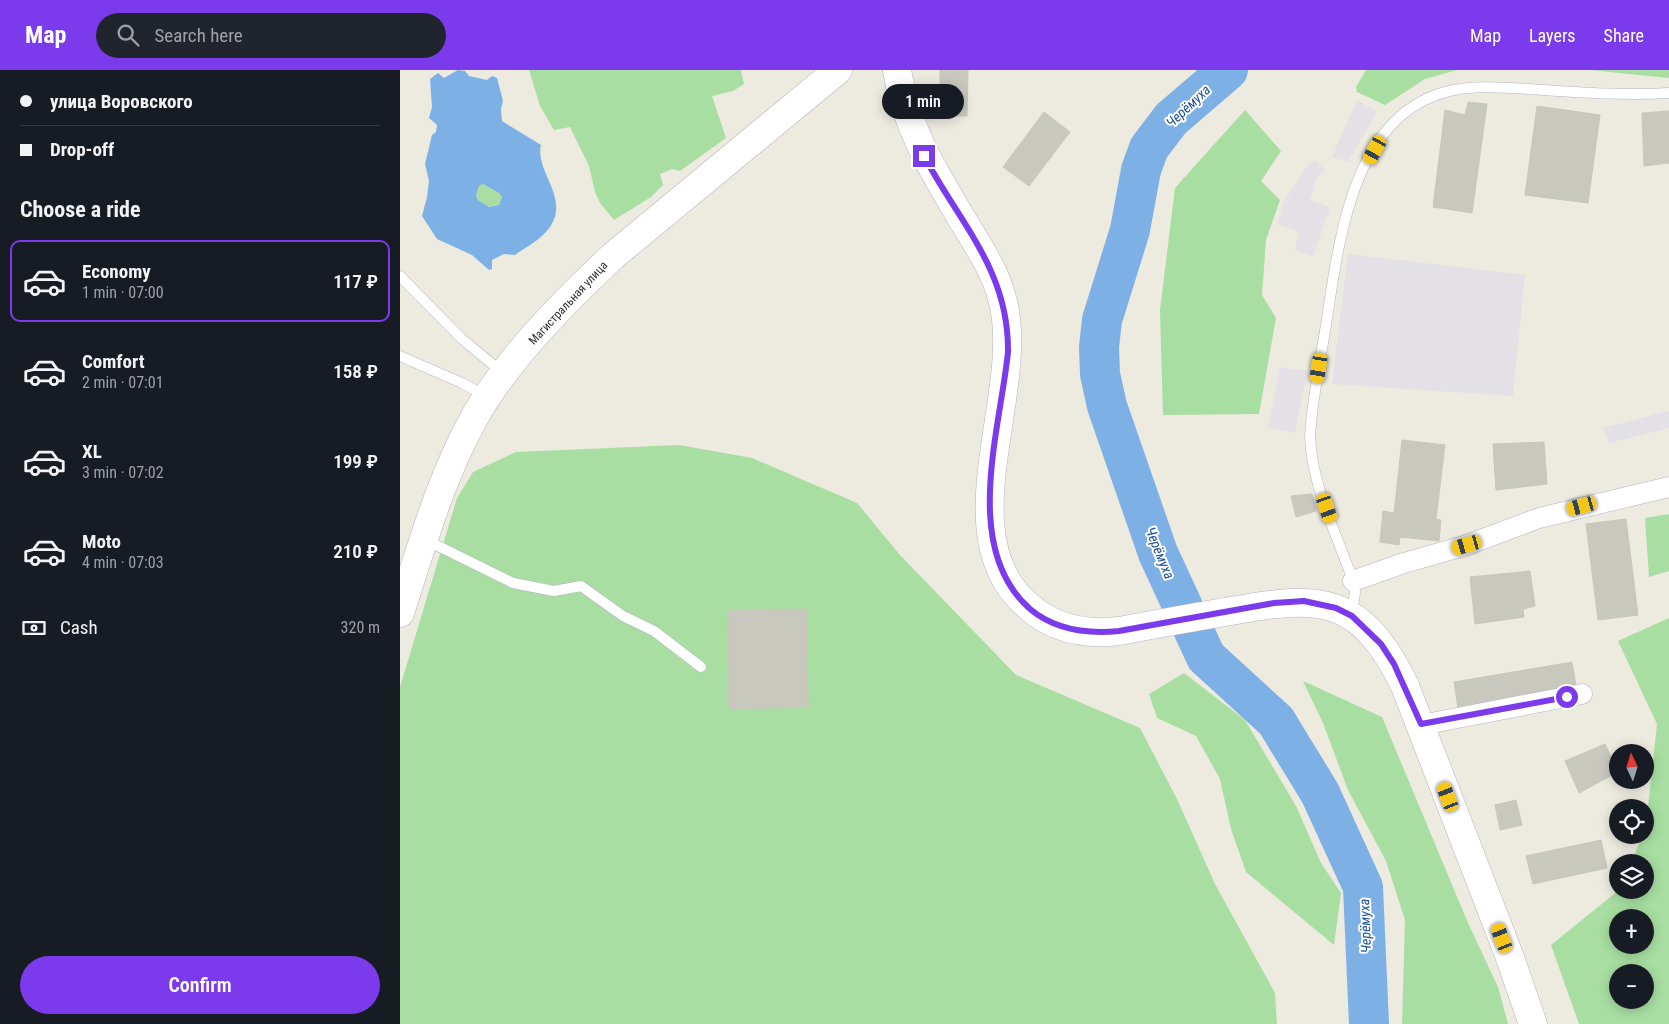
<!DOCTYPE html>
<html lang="en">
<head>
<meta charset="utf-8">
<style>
	:root { --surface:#171b24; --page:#20242c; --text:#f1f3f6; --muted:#9ea1a6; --line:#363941; --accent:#7c3aed }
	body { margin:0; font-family:"Roboto Condensed",sans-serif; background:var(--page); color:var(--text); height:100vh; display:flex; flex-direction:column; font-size:19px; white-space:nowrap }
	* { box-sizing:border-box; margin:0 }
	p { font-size:16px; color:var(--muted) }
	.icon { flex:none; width:28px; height:28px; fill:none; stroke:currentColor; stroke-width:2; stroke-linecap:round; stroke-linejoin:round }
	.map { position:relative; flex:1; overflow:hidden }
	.drawer { display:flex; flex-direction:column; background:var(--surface); width:400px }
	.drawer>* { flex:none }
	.guide { display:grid; align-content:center; height:110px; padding:0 20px; background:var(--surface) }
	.needle { width:32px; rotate:356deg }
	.buttons { position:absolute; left:1209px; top:674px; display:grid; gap:10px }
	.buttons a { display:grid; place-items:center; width:45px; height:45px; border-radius:50%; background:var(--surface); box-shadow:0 2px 12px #0003; font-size:25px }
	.end { position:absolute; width:22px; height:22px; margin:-11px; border:6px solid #7c3aed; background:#fff; box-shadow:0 0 0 2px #fff }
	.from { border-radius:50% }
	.bubble { position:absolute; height:35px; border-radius:18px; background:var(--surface); box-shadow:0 2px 12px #0003; font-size:16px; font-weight:600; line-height:35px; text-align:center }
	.car { position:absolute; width:15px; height:30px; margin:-15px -8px; border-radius:6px; box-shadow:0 0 4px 1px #0007; background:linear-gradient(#f5c518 24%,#345 0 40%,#f5c518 0 76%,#345 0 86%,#f5c518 0) }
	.guide b { display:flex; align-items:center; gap:18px; height:48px; font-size:19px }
	.guide b+b { border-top:1px solid var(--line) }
	.guide i { width:12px; height:12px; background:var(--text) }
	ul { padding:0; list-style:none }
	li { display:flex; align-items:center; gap:15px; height:82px; margin:0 10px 8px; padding:0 10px; border:2px solid transparent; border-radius:10px }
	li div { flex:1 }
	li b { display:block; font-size:19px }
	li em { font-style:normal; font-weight:600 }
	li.on { border-color:var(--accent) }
	li>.icon { width:45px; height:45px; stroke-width:1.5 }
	h2 { padding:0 20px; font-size:22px; line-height:60px }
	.pay { display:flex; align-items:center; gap:12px; height:55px; padding:0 20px; font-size:19px }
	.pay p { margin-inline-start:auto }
	.button { display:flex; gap:10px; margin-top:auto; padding:10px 20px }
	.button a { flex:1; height:58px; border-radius:30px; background:var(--accent); color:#fff; font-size:20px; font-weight:600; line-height:58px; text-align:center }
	header { display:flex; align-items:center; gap:30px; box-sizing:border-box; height:70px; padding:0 25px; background:var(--accent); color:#fff }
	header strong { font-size:24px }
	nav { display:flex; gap:28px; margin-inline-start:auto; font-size:18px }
	.search { width:350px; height:45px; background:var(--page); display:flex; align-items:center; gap:12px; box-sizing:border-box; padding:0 18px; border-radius:28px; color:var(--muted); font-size:19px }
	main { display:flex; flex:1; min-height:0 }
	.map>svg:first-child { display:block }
	.industrial { fill:#e3e0e6 }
	.green { fill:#a8dea2; fill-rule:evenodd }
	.water { fill:#7db1e5; fill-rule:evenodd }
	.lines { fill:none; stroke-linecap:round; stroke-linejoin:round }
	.river { stroke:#7db1e5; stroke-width:40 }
	.building { fill:#c9c8bf; stroke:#c8c7ba }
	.lane-casing { stroke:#b4b4bf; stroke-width:11 }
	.street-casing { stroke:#b4b4bf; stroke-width:21 }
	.secondary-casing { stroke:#b4b4bf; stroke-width:29 }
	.lane { stroke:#fff; stroke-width:10 }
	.street { stroke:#fff; stroke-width:20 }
	.secondary { stroke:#fff; stroke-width:28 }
	.route { stroke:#7c3aed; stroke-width:6 }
	.labels { text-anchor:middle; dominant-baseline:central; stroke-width:4; stroke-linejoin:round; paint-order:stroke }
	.street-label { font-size:12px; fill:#2d2d2d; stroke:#fff }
	.water-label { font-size:14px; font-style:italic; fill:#194d94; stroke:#fff }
</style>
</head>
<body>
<header>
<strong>Map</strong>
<div class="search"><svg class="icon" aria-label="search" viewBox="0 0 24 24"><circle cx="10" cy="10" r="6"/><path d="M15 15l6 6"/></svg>Search here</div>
<nav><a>Map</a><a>Layers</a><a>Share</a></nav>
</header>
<main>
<section class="drawer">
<div class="guide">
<b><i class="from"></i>улица Воровского</b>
<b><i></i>Drop-off</b>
</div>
<h2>Choose a ride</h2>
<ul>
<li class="on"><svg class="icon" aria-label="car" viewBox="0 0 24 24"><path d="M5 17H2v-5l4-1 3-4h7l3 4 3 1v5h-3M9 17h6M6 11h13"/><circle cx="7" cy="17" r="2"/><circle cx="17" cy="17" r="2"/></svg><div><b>Economy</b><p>1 min · 07:00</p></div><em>117 ₽</em></li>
<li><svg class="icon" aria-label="car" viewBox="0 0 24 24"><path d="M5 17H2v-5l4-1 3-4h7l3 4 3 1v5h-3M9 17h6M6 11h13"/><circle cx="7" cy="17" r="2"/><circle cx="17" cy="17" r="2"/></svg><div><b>Comfort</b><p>2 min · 07:01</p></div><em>158 ₽</em></li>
<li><svg class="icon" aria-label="car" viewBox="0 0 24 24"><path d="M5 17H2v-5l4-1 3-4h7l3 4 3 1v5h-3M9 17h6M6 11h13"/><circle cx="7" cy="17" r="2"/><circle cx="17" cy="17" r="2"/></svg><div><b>XL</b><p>3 min · 07:02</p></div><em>199 ₽</em></li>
<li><svg class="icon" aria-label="car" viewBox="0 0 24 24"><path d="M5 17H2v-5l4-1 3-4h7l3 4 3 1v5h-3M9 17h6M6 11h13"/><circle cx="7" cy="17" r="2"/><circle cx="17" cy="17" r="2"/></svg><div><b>Moto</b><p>4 min · 07:03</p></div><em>210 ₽</em></li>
</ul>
<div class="pay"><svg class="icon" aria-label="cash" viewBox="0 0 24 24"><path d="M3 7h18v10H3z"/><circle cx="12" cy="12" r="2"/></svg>Cash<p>320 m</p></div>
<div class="button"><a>Confirm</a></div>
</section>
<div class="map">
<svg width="1269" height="954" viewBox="0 0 1269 954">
	<rect width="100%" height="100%" fill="#edeae0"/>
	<path class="industrial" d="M957,30l20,12 -29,50 -16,-5z
		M915,90l10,10 -8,8 -7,22 20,7 -17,50 -18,-7 4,-18 -22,-8 6,-21 23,-35z
		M948,184l177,21 -12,121 -181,-12z
		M880,297l27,4 -12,62 -27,-5z
		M1269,341v17l-60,15 -6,-15z"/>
	<path class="green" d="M129,0h212l3,14 -11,7 -21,5 14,42 -46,33 -8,-2 -12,5 3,11 -12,12 -37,23 -14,-17 -5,-11 -6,-26 -19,-39 -16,3 -14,-24z
		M966,0h91l-32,9 -40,26 -28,-13 -1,-5z
		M1190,0h79v8z
		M845,40l36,41 -20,30 19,19 -14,40 -4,55 14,23 -17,96 -96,1 -3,-105 15,-122z
		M83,114l16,9 3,4 -3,8 -10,2 -11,-7 -2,-4 3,-10z
		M279,375l73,13 105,45 43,52 116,120 124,53 37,71 38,85 60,109 2,31h-877v-337l57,-189 16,-26 43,-20z
		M1269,444v57l-20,6 -4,-59z
		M1269,548v406h-90l-28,-79 68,-55h26v-28h-13l10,-27h3l12,-111 -39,-83zM1218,848h27v27h-27zM1218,902h27v28h-27z
		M784,603l61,47 51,86 25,57 20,30 -7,52 -88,-73 -15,-43 -11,-50 -24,-43 -39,-18 -8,-24z
		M903,611l79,36 86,206 30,64 10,37h-106l3,-104 -19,-59 -38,-71 -25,-67z"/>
	<path class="water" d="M58,0l7,1 4,5 18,4 5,-4 5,2 6,23 -2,8 1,12 39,24c-7,29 36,57 2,90 -8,8 -19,13 -28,20l-11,-1 -12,6v9l-3,1 -17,-15 -35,-16 -15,-23 5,-19 2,-16 -4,-17 7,-29 4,-3 1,-7 -8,-7 3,-11 -2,-28 8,-6 6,5zM83,114l16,9 3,4 -3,8 -10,2 -11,-7 -2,-4 3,-10z"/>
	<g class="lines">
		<path class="river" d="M828,0l-57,49 -22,29 -8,22 -11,60 -28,90 -3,27 1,27 7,32 51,147 48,104 70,64 44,72 43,94 6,137"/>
	</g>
	<path class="building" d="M540,0h28l-1,46h-27z
		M1068,32l19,2 -15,109 -39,-6 12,-97 20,5z
		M1137,36l63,9 -12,88 -63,-8z
		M1269,41v52l-25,3 -2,-53z
		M644,42l26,20 -41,54 -26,-19z
		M1002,370l43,5 -9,74 5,1 -2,21 -39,-4 -1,8 -19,-3 3,-31 11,2z
		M1144,372l3,42 -51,6 -3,-46z
		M912,424l4,17 -20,6 -5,-21z
		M1226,449l12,96 -40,5 -12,-96z
		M1130,501l5,35 -12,3 1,8 -49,7 -5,-47z
		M407,539l1,98 -79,2 -1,-99z
		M1172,592l4,24 -118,22 -4,-26z
		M1205,674l13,28 -39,21 -14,-32z
		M1116,730l6,25 -22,5 -5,-25z
		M1201,770l6,28 -74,16 -7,-28z"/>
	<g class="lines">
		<defs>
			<path id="lane" d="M0,206l62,63 41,34
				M0,286l62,27 24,13
				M26,470l87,43 41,8 27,-5 42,30 31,15 47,36
				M952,544l3,-22 -2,-11c-16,-46 -41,-95 -43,-144 2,-37 10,-75 16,-112 13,-84 26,-215 128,-235 25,-5 50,-2 75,-1 47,3 94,7 140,4"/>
			<path id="street" d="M953,511l51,-18 63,-18 72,-27 130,-31
				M1021,655l161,-31"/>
			<path id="secondary" d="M497,0c9,58 38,104 68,154 14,23 30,47 37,74 26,92 -58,236 26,308 26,23 58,29 91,25 38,-7 75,-14 112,-20 91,-17 130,-15 174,75l104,269 24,69
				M0,543c21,-65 40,-133 73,-193 32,-59 91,-118 140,-164l225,-186"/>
		</defs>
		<use href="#lane" class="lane-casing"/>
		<use href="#street" class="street-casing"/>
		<use href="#secondary" class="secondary-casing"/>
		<use href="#lane" class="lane"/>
		<use href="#street" class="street"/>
		<use href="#secondary" class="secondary"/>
	</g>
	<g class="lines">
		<path class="route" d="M524,86c36,68 85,114 84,196 -8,79 -47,196 22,257 25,21 58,25 89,22l155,-28 30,-2 32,7 16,8 29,28 13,20 27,60 146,-27"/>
	</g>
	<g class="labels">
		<g class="street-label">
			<text transform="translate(168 233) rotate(-47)">Магистральная улица</text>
		</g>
		<g class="water-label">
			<text transform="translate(788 36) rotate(-43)">Черёмуха</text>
			<text transform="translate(760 483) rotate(68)">Черёмуха</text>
			<text transform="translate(965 856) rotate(-92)">Черёмуха</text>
		</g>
	</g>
</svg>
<div class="buttons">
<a><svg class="needle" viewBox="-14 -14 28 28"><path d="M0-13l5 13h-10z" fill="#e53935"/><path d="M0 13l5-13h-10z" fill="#9ea1a6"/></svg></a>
<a><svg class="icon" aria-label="locate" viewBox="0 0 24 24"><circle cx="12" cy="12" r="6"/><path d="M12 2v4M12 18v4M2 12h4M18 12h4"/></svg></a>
<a><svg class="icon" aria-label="layers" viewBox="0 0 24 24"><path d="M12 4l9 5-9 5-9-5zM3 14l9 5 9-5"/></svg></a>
<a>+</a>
<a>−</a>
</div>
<i class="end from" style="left:1167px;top:627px"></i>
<i class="end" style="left:524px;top:86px"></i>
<div class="bubble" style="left:482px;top:14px;width:82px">1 min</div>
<i class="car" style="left:975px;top:80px;rotate:209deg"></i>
<i class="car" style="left:919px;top:298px;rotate:189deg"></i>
<i class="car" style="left:1182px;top:436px;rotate:255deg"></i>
<i class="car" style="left:927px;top:438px;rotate:161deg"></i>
<i class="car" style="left:1067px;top:475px;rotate:254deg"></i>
<i class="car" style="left:1048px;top:727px;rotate:339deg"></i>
<i class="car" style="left:1102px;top:868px;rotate:339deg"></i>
</div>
</main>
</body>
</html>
